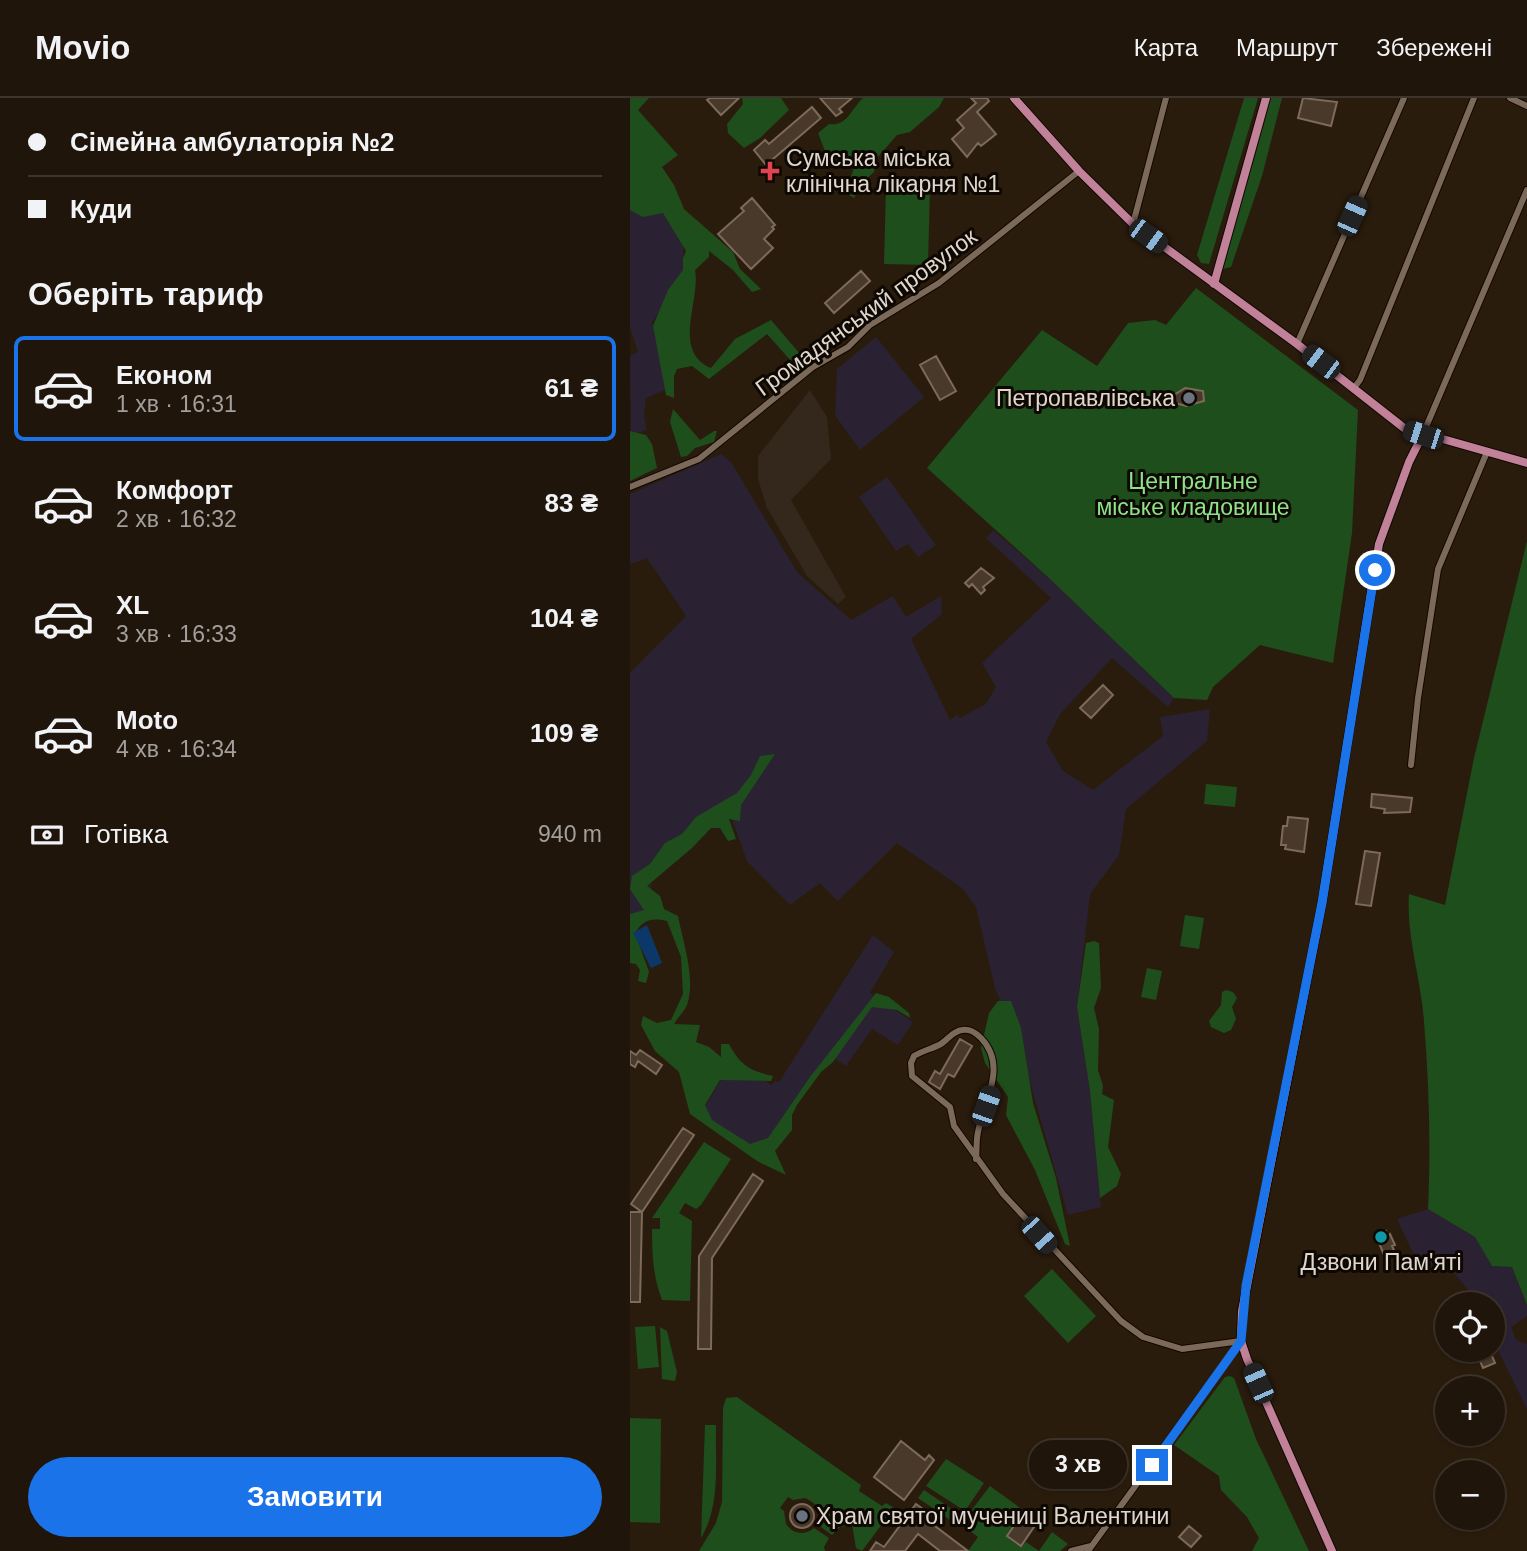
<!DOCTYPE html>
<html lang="uk">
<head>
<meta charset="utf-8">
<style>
	:root { --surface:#20150a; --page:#281e13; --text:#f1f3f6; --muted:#a29f9c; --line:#3d342b; --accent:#1a73e8 }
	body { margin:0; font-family:Helvetica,sans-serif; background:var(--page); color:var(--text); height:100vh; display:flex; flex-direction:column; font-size:26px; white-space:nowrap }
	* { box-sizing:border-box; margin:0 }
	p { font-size:23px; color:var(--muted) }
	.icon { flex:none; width:38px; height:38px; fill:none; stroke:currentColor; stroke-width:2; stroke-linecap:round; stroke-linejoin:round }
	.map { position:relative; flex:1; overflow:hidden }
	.panel { display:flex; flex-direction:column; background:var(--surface); width:630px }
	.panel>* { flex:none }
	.top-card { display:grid; align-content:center; height:154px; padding:0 28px; background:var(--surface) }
	.controls { position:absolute; left:805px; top:1194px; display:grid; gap:14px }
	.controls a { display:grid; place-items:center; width:70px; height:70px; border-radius:50%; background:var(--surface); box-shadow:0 2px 5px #0004,0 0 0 2px var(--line); font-size:35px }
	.end { position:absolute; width:32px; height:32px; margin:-16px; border:9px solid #1a73e8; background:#fff; box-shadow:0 0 0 4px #fff }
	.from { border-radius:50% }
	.bubble { position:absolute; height:49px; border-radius:24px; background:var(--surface); box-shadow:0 2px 5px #0004,0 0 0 2px var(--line); font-size:23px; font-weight:700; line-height:49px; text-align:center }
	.car { position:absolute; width:21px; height:42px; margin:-21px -10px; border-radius:9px; box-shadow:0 0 5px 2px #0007; background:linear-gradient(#222 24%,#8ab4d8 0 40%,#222 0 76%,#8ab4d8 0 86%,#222 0) }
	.top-card b { display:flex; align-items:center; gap:24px; height:66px; font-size:26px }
	.top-card b+b { border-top:2px solid var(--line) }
	.top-card i { width:18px; height:18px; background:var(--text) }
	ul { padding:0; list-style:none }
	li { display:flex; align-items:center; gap:21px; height:105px; margin:0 14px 10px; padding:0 14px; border:4px solid transparent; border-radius:10px }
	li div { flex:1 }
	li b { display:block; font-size:26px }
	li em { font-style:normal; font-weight:700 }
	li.on { border-color:var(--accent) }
	li>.icon { width:63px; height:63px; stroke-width:1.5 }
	h2 { padding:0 28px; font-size:32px; line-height:84px }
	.pay { display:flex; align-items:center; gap:18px; height:77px; padding:0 28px; font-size:26px }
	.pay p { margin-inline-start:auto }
	.button { display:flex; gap:14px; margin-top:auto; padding:14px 28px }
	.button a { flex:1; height:80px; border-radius:42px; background:var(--accent); color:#fff; font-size:28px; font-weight:700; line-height:80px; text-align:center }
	header { display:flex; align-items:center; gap:42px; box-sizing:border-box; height:98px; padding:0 35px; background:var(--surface); border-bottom:2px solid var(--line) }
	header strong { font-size:33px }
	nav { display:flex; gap:38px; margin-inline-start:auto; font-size:24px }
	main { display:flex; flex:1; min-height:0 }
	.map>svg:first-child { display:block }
	.commercial { fill:#34271b }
	.industrial { fill:#2a2232 }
	.green { fill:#1e4e1b }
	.water { fill:#0b3868 }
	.building { fill:#49392a; stroke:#7d6a5a; stroke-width:2 }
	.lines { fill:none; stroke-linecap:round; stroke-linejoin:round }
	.minor-casing { stroke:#120600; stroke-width:8 }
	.major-casing { stroke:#120600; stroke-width:10 }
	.minor { stroke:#7b6959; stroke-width:6 }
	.major { stroke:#c18198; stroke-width:8 }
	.route { stroke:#1a73e8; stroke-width:9 }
	.health-dot { fill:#e0444e; stroke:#0e0803; stroke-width:2.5 }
	.worship-dot { fill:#6b7280; stroke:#0e0803; stroke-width:2.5 }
	.culture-dot { fill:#0f9aa8; stroke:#0e0803; stroke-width:2.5 }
	.labels { text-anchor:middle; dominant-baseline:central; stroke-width:6; stroke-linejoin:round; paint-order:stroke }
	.poi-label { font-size:23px; fill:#e0d6cd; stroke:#0e0803; text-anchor:start }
	.street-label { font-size:23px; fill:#e0d6cd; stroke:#0e0803 }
	.park-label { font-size:23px; fill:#8de387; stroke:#0e0803 }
</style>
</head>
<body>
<header>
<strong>Movio</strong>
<nav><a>Карта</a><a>Маршрут</a><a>Збережені</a></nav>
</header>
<main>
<section class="panel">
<div class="top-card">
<b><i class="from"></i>Сімейна амбулаторія №2</b>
<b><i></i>Куди</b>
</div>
<h2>Оберіть тариф</h2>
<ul>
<li class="on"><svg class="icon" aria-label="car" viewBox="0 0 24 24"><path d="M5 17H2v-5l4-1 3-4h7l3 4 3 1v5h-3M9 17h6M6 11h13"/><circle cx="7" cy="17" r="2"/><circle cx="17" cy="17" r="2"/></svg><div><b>Економ</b><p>1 хв · 16:31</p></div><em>61 ₴</em></li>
<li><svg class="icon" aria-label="car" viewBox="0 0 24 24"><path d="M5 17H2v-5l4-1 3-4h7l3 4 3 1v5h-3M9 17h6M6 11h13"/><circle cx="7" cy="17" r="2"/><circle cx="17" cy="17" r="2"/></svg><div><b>Комфорт</b><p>2 хв · 16:32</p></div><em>83 ₴</em></li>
<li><svg class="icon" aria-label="car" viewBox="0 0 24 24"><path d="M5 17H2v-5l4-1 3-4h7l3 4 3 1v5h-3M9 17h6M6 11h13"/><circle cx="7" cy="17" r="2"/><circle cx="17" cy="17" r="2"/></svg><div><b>XL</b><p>3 хв · 16:33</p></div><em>104 ₴</em></li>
<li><svg class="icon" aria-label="car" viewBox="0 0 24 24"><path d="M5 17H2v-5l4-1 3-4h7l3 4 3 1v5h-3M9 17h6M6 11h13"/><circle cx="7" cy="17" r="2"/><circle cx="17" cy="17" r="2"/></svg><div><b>Moto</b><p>4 хв · 16:34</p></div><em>109 ₴</em></li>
</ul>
<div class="pay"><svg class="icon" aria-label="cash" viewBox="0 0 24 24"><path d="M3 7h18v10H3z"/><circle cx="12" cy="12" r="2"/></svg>Готівка<p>940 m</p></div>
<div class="button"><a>Замовити</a></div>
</section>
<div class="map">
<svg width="897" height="1453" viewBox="0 0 897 1453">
	<rect width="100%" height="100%" fill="#2a1c0d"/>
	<path class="commercial" d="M180,292l17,27 4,42 -40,41 55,97 -8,7 -31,-28 -40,-68 -9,-29v-23z"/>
	<path class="industrial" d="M0,107l35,7 18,30 1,27 -10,24 -22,29 15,67 -21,9 -2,18 3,14 -16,5 -1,-79 8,-4 -8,-25z
		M246,239l48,60 -64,53 -25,-35 2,-46z
		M91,356l10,8 66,110 54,48 42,-24 13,21 35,-21 1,18 -31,25 39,81 7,-5 3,3 26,-14 10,-17 -14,-24 69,-65 -65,-60 7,-8 57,49 124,119 -6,9 -56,-49 -52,56 -14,28 17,29 30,19 70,-54 -3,-19 50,-8 -3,32 -81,68 -7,46 -29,39 -13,113 13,84 11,116 -33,8 -48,-168 -25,-59 -19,-81 -14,-19 -65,-45 -59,58 -18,-18 -30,22 -43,-44 -18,-50 -80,65 7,36 -26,11v-250l56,-57 -39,-58 -16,6 -1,-2v-68z
		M257,379l49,68 -18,12 -10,-13 -12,7 -37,-54z
		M243,837l21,17 -24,41 43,29 -15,23 -26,-16 -26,37 -16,-11 -63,90 -14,3 -53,-34 23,-37h35l14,8 3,-4 4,1z
		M798,1111l47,28 17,29 20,1 15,38v11l-16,11 5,13 11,4v65l-34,-69v-36h-18l-6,-13 -16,-19 -16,-7 -20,-3 -20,-43z"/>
	<path class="green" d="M0,0h19l-11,12 40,45 -16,12 12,18 10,24 49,43 7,17 21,20 -9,3 -19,-22 -24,-19v6l-14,13c6,30 -24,81 16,98l24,-29 36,-19 30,35 1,7h-10l-25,-28 -58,45 -17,-13 -15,3 -3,7v22l-8,-3 -13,-69 15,-36 15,-20v-12l3,-7 -23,-38 -20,4 -13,-7z
		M112,0h39l8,12 -29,28 -16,10 -16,-15 -1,-9 16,-20z
		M233,0h81l-5,9 -29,25 -13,3 -20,23 -3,14 -9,8 -11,18 -5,-3v-13l5,-14 -18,-4 -8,-5 -10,-26 11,-9c18,3 22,-15 34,-26z
		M614,0h14l-49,166 -8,-1 -4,-8z
		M640,0h12l-20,78 -31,91 -8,2 -2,-4z
		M256,89l44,1 -2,77 -44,-1z
		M566,190l162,122 -6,123 -19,130 -73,-18 -47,42 -6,13 -33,-2 -124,-119 -123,-111 115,-138 55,36 31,-43 27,-3 11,5z
		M43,311l27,31 14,-9h3l-3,11 -19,6 -8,8 -6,1 -11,-35z
		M0,333l16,4 6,9 5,24 -27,13z
		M897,443v764l-15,-38 -20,-1 -17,-29 -47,-28c3,-62 1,-126 -4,-188 -3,-43 -18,-84 -15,-127l36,11 29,-147z
		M145,656l-34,51 -1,16 -11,-2 7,20 -8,2 -8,-13h-9l-19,20 -45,38 13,10 4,13 14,7c5,26 18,63 9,89 -3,7 -9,12 -13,19l26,1 -4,17 13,5 12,10v-13h8c11,21 21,27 44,32l-2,5 -51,-1 -15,25 7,15 38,24 18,-6 42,-61 66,-84 13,4 20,16 1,5 -13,-8 -25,-3 -39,55 -12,10 -24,33 -5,10v15l-17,21 11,24 -29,-14 -67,-47 -11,-42 -24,-21 -14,-26 2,-9 14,7 14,-3 12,-26 -2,-37 -14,-36c-15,-3 -23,-2 -32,12l14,39 -3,11 -8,-2 2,-11 -4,-6 -6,-1v-49l14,-4 -14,-21 2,-13 18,-12 15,-21 17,-9 14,-17 41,-24 14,-18 9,-19z
		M576,686l31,3 -2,20 -31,-3z
		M555,817l19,3 -5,31 -19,-3z
		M464,843l5,2 2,45 -7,20 5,21 -1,41 5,16 -1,8 12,6 -6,47 13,27 -4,12 -17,12 -10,-107 -13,-84 9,-64z
		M517,870l15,3 -6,29 -15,-3z
		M596,892l7,2 4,6 -5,9 4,12 -5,11 -7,3 -13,-6 -2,-6 12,-16 1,-13z
		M368,903h13l10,27 12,75 23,75 14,68 -5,-2 -30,-74 -29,-55 2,-18 -23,-34 -4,-15 8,-35z
		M74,1044l27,17 -30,46 -5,4 -11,-6 -6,10 13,8 -2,80 -28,-1c-9,-24 -10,-45 -10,-71h8v-11h-8z
		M422,1171l44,47 -28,27 -44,-47z
		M25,1228l4,41 -21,2 -3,-42z
		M30,1229l7,4 10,41 -2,9 -13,-2z
		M600,1278l4,2 22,61 53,112h-57l7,-13 -12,-21 -26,-27 -2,-14 -45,-31 51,-68z
		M107,1299l124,88 -2,6 23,15 4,-3 8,5 -32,43 -6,-3 -4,-23 -12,2 -8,8 -15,-11c5,-12 0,-21 -12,-26l-12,2 -5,-3 -8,11 4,3 2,13c7,10 18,12 28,4l15,10 -5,9 1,4h-126l17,-28 6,-21 1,-94 3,-10z
		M0,1320l31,1 -1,104 -30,-1z
		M75,1327h11c-1,37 5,80 -15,113z
		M316,1361l38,24 -19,28 -39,-25z
		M360,1388l33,24 -17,26 15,11 5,-5 13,9 13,-19 16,12 -8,7h-92l10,-14 -12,-9 -2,-8z
		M294,1392l38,26 -6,8 -38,-26z"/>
	<path class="water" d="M17,827l15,38 -11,5 -18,-35z"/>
	<path class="building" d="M80,0h29l-18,17 -14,-15z
		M190,0h32l-13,11 3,3 -6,4z
		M341,0h16l2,3 -12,11 19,22 -15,12 -3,-3 -11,14 -15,-18 12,-11 -7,-8 19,-17z
		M673,0l34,4 -6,24 -33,-8z
		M182,9l9,11 -55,47 -12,-15 11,-10 4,4z
		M122,100l23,27 -3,2 2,2 -10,10 9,9 -22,21 -33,-35 26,-23 -3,-3z
		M231,173l9,10 -36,32 -9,-10z
		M306,258l20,35 -16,9 -20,-35z
		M555,290l18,3 1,10 -18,5 -11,-3 -1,-8z
		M351,470l13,10 -11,9 2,3 -4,4 -9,-10 -3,3 -4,-4z
		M473,587l10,10 -22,23 -11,-10z
		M742,696l40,4 -2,14 -26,1 1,-4 -14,-2z
		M658,719l20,2 -4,33 -19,-3 1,-4h-5l2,-19h4z
		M735,753l15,2 -9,53 -15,-2z
		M330,941l12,7 -18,31 -6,-3 -8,15 -11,-7 6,-11 5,3z
		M10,952l22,15 -6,9 -18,-13 -3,6 -5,-3v-13l6,4z
		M53,1030l11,7 -52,77 -11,-8z
		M123,1076l10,7 -51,77 -1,91h-13l1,-93z
		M0,1114h12l-2,90h-10z
		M756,1133l2,5 2,-2 5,11 -3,1 2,4 -10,5 -8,-19z
		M832,1251h27l6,14 -12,5 -6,-14 -10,5z
		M271,1343l24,19 4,-5 5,5 -30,40 -30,-23z
		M160 1418a12 12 0 1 1 24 0a12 12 0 1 1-24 0Z
		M286,1406l15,11 -4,5 41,31h-28l-22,-17 -13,17h-35l6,-9 8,5z
		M392,1416l14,10 -15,22 -14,-10z
		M559,1428l12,10 -10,11 -12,-10z"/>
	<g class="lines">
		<defs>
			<path id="minor" d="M880,0l17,8
				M503,126l33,-126
				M667,246l107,-246
				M724,290l6,-8 114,-282
				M793,336l104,-244
				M0,389l69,-28 114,-92 35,-20 22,-22 69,-42 140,-112
				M781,667l7,-67 20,-129 49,-117
				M346,1061c1,-9 0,-19 2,-27 6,-31 30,-66 3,-94 -6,-6 -11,-9 -19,-8 -10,1 -15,11 -23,15 -8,4 -17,6 -25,11l-3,7 1,13 38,31 4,19 49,68 118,127 22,16 39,12 59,-8
				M441,1453l20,-5
				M458,1453l153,-210"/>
			<path id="major" d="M384,0l65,73 54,53 164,120 107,84 123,35
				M584,186l52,-186
				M702,1453l-85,-192 -6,-18 1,-30 80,-408 57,-359 30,-82 14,-28"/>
		</defs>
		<use href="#minor" class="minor-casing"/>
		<use href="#major" class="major-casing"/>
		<use href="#minor" class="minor"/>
		<use href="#major" class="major"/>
	</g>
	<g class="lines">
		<path class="route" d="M522,1367l89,-124 5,-55 76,-383 53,-333"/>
	</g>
	<path class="health-dot" d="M136.5 62.5h7v7h7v7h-7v7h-7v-7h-7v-7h7z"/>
	<g class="worship-dot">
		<circle cx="559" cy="300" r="7"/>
		<circle cx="172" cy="1418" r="7"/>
	</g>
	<circle class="culture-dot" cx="751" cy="1139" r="7"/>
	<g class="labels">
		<g class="poi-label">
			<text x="156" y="60">Сумська міська<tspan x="156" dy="26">клінічна лікарня №1</tspan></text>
			<text x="545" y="300" text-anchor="end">Петропавлівська</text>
			<text x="751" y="1164" text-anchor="middle">Дзвони Пам'яті</text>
			<text x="186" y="1418">Храм святої мучениці Валентини</text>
		</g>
		<g class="street-label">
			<text transform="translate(236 214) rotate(-36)">Громадянський провулок</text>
		</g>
		<g class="park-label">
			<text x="563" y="383">Центральне<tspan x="563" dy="26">міське кладовище</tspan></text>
		</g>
	</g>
</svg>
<div class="controls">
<a><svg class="icon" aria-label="locate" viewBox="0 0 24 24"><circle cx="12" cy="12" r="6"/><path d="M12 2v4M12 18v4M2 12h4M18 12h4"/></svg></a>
<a>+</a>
<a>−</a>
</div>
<i class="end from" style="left:745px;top:472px"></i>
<i class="end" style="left:522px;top:1367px"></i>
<div class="bubble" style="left:399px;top:1342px;width:98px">3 хв</div>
<i class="car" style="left:722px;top:118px;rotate:24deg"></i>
<i class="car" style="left:518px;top:138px;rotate:126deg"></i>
<i class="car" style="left:691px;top:264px;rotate:307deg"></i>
<i class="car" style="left:793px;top:337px;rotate:288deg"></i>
<i class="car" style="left:356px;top:1008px;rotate:19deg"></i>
<i class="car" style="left:409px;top:1137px;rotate:138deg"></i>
<i class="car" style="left:628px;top:1285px;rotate:336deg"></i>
</div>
</main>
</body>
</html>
